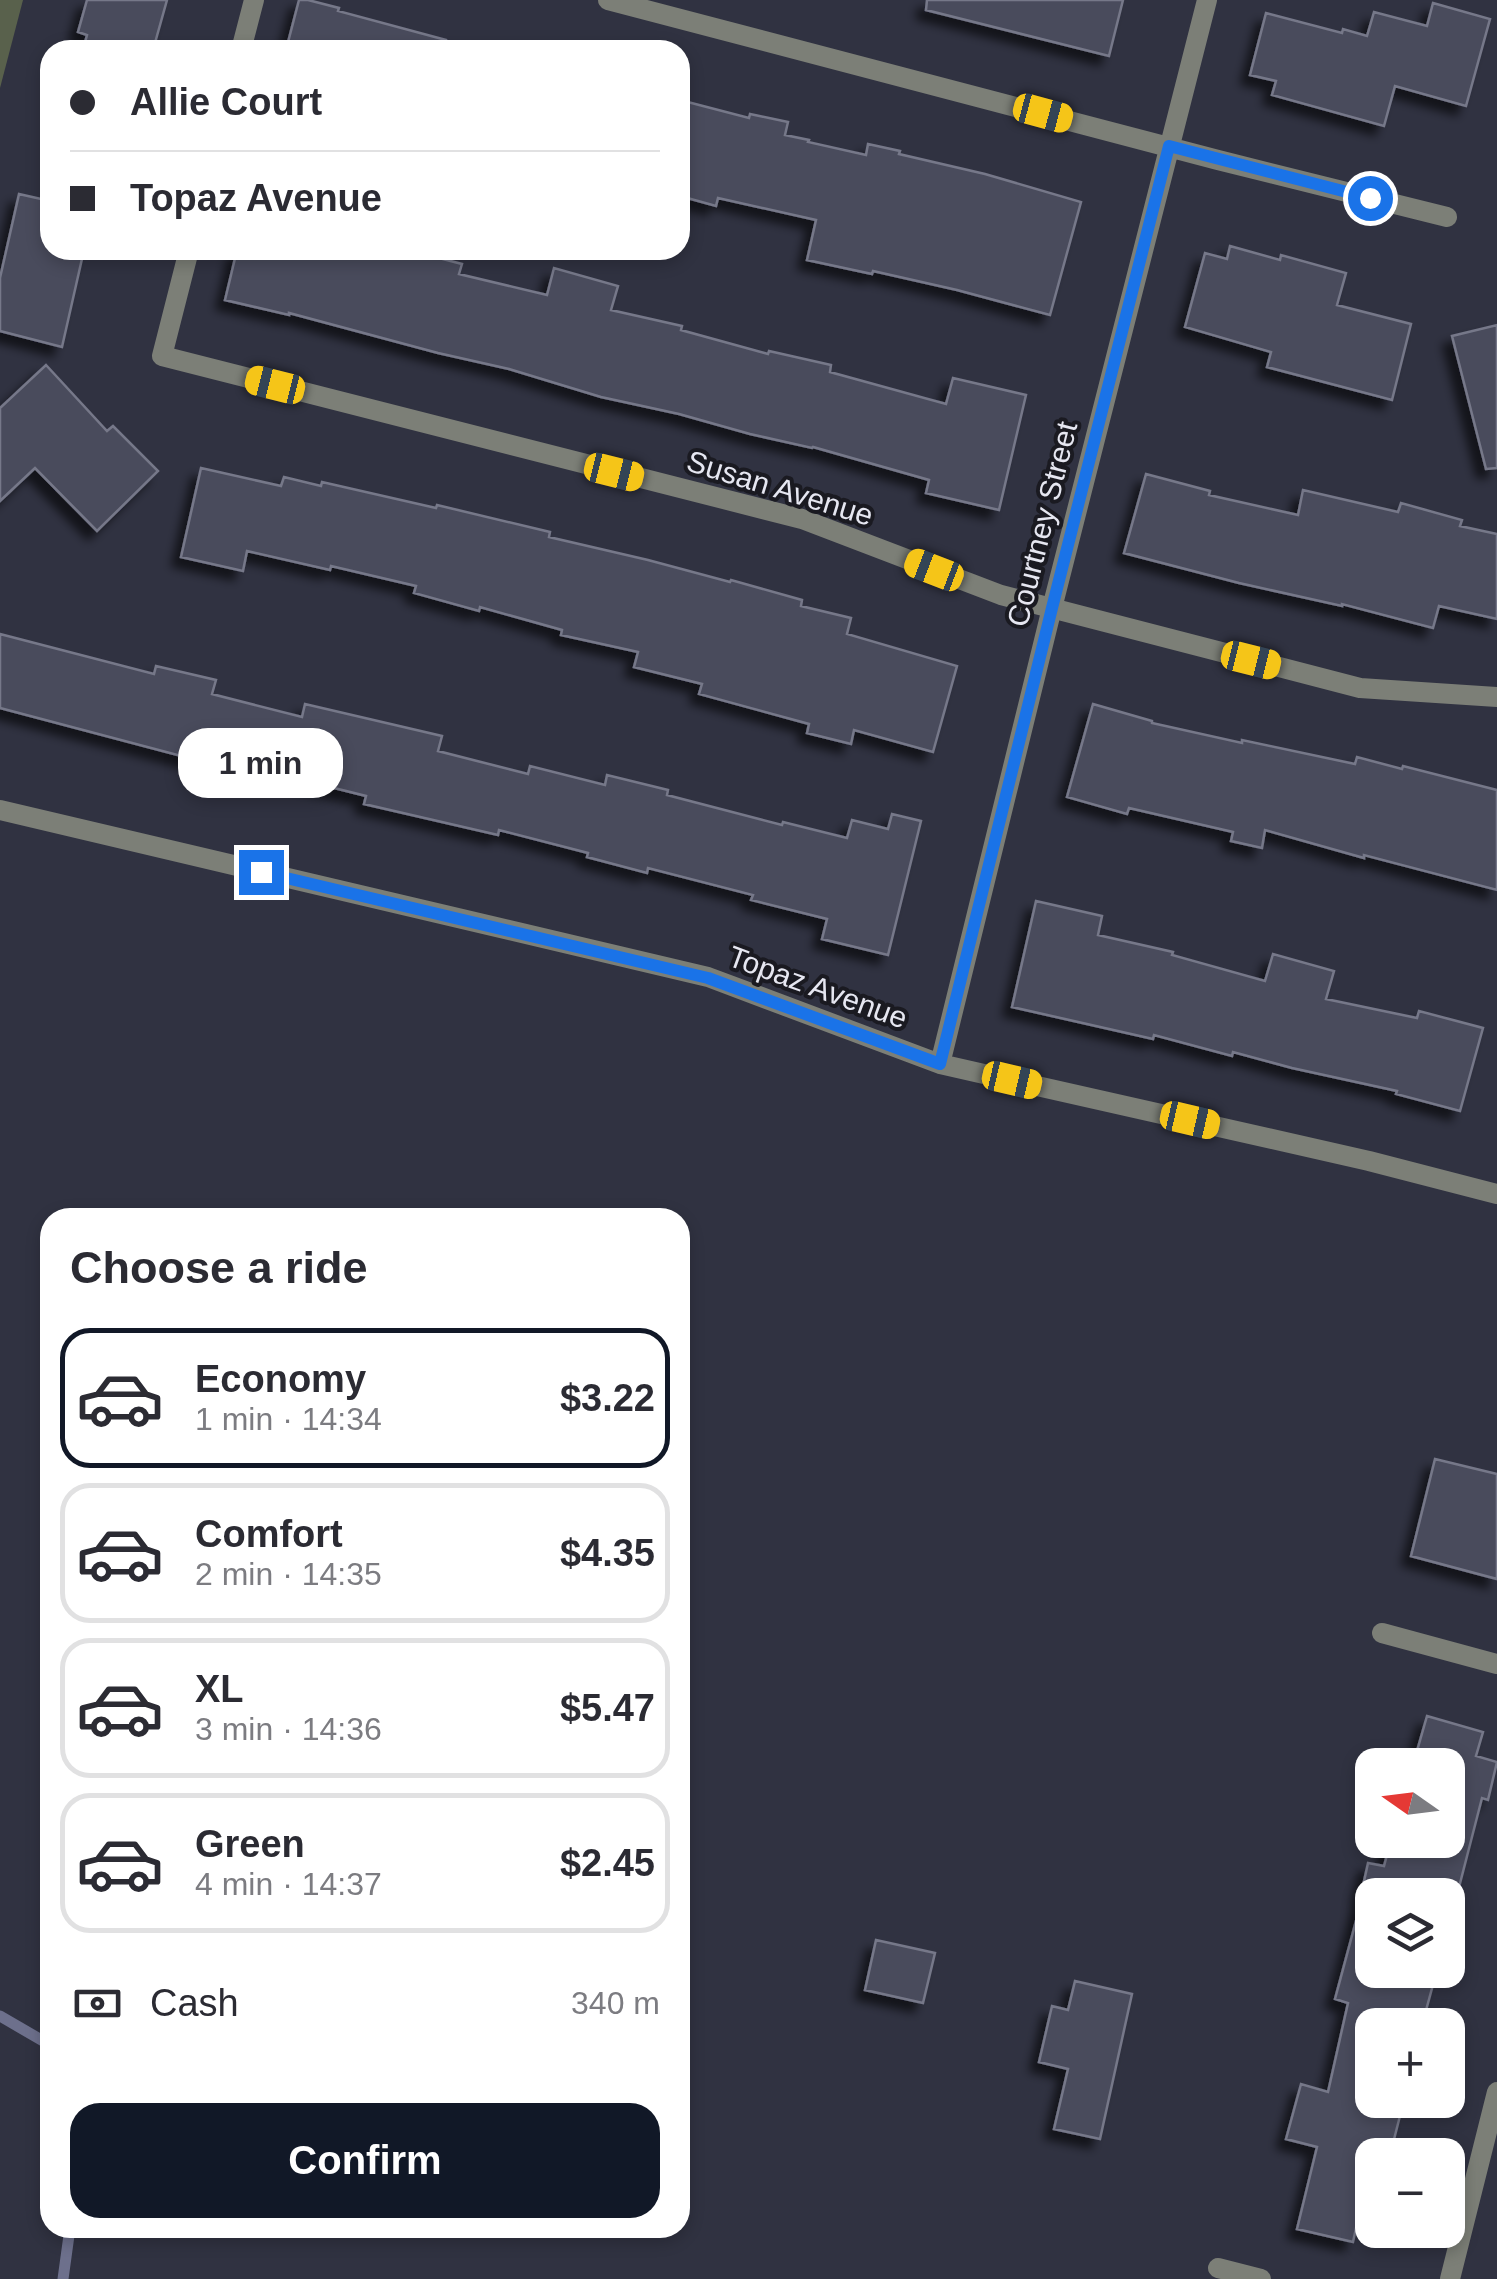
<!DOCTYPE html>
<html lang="en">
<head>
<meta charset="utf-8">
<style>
	:root { --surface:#fff; --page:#f7f7f7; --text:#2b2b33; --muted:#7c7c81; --line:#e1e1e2; --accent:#111827 }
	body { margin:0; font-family:Helvetica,sans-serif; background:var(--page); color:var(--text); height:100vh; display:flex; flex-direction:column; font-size:38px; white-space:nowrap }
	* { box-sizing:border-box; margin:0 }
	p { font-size:32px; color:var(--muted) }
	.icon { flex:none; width:55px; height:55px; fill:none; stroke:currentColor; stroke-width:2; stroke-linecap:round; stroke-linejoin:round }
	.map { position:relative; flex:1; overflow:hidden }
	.sheet { position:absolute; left:40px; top:1208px; width:650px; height:1030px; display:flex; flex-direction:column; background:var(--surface); border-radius:30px; box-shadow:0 5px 15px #0003 }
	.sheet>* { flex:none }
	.hud { position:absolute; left:40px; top:40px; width:650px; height:220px; border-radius:30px; box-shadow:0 5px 15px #0003; display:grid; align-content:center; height:220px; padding:0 30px; background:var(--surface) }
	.needle { width:65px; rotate:284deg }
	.controls { position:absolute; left:1355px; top:1748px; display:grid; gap:20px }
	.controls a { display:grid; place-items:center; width:110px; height:110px; border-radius:20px; background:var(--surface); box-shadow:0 5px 15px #0003; font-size:50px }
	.end { position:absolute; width:45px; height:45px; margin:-22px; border:12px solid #1a73e8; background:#fff; box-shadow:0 0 0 5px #fff }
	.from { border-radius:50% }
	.bubble { position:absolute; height:70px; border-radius:30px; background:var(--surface); box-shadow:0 5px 15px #0003; font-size:32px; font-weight:600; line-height:70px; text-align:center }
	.car { position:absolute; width:30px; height:60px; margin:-30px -15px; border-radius:12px; box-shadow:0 0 8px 2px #0007; background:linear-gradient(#f5c518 24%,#345 0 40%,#f5c518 0 76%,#345 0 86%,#f5c518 0) }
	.hud b { display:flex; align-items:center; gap:35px; height:95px; font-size:38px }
	.hud b+b { border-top:2px solid var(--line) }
	.hud i { width:25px; height:25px; background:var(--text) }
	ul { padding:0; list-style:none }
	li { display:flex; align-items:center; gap:30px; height:140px; margin:0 20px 15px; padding:0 10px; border:5px solid var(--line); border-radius:30px }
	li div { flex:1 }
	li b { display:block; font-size:38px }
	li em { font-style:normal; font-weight:600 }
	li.on { border-color:var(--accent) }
	li>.icon { width:90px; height:90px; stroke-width:1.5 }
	h2 { padding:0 30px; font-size:45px; line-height:120px }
	.pay { display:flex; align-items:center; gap:25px; height:110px; padding:0 30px; font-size:38px }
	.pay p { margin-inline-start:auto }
	.cta { display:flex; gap:20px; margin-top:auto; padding:20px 30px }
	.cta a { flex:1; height:115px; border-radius:30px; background:var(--accent); color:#fff; font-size:40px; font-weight:600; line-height:115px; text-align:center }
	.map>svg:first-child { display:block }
	.green { fill:#59614c }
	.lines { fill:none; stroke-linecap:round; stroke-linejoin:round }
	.stream { stroke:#6d708c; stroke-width:11 }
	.building { fill:#4a4c5c; stroke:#767889; stroke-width:2.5; filter:url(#shadow) }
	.minor { stroke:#7c7f77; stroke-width:20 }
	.route { stroke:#1a73e8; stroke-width:12 }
	.labels { text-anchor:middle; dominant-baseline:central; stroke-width:8; stroke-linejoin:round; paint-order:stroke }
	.street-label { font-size:30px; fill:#e6e7f1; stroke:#1a1a21 }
</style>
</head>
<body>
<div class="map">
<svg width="1497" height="2279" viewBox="0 0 1497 2279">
	<defs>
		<filter id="shadow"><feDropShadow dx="-9" dy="9" stdDeviation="5" flood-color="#0009"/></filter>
	</defs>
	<rect width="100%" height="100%" fill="#303241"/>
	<path class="green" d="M0,0h23l-23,88z"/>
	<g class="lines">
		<path class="stream" d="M0,2016l50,29
			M63,2279l7,-51"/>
	</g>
	<path class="building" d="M87,0h80l-14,50h-70l4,-15 -9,-3z
		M299,0h9l31,8 -1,3 108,29 -1,10h-159z
		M927,0h196l-14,56 -183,-46z
		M1433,3l57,16 -24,87 -71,-20 -11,40 -112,-31 4,-14 -26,-6 16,-62 76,20 1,-4 24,7 7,-24 53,14z
		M680,100l69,18 1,-4 38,8 -3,13 24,5 -1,2 58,13 2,-11 32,7 -1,3 86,20 96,28 -31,113 -93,-25 -84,-19 -1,3 -65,-14 9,-40 -98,-22 -2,8 -36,-10z
		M19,194l31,7v49h34l-22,97 -62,-16v-53z
		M1230,246l50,14 1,-5 65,18 -9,32 74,19 -19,76 -125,-33 4,-15 -86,-25 20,-74 22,6z
		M237,250h171l54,14 -3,10 88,21 7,-27 64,18 -7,24 71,16 -1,4 87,24 1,-3 62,14 -1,7 116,32 7,-26 73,17 -27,115 -73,-17 3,-13 -116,-33 -1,1 -62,-14 -71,-20 -78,-17 -92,-28 -71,-16 -149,-40v2l-64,-15z
		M1497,325v143l-11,1 -34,-133z
		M46,365l61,66 6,-5 45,45 -61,60 -62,-63 -35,33v-93z
		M201,468l80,18 3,-9 37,9 1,-4 114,26 1,-3 113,27 -1,5 99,23 82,22 1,-2 71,20 -1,6 50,12 -4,16 110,32 -24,86 -79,-22 -3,14 -44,-11 2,-9 -110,-30 3,-10 -68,-17 4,-15 -77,-17 1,-5 -82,-23 -1,4 -65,-18 2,-7 -85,-20 -1,4 -83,-19 -4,20 -62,-14z
		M1146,474l64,17 -1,4 89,20 5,-25 95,22 3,-9 61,17 -2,6 37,8v85l-58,-13 -6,22 -91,-24v2l-103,-23 -115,-30z
		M0,634l154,40 2,-8 60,14 -4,14 90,23 3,-13 137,32 -4,15 90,23 2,-8 75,19 2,-10 61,15 -1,5 115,30 1,-3 64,16 5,-18 36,9 4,-15 29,7 -33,134 -66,-16 5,-20 -76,-19 2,-5 -105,-27 -1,5 -60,-16 1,-4 -89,-23 -1,5 -134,-31 2,-8 -92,-23 -2,7 -272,-72z
		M1093,704l59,17v2l90,20v-3l113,24 2,-7 45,12 1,-3 94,24v100l-133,-35v3l-99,-28 -3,18 -31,-7 2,-9 -104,-24 -2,6 -60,-17z
		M1036,901l66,15 -4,19 75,17 -1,3 93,26 8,-27 61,17 -8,28 91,19 2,-7 64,17 -23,83 -64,-17 1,-3 -105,-23 -59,-16 -1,4 -78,-21 -1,4 -141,-32z
		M1435,1459l62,15v105l-86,-23z
		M1427,1716l56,16 -7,24 21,6 -9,38 -6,-2 -25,97h-96l7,-32 16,3 7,-26h57v-75h-35z
		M1363,1895l9,2v73h65l-15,55h-50v79l29,8 -11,43h-18v67l-14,-3 -5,23 -56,-13 20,-82 -31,-8 15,-55 27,8 20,-89 -13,-4z
		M876,1940l59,13 -12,50 -58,-13z
		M1075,1981l57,13 -32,145 -46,-10 14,-60 -29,-7 13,-56 16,4z"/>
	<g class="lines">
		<path class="minor" d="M608,0l610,160 229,57
			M241,50l13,-50
			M189,250l-27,106 640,163 199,76 359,93 137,9
			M0,810l708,167 232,87 429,97 128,33
			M940,1064l112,-456 155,-608
			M1382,1633l115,31
			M1218,2268l43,11
			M1450,2279l47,-187"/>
	</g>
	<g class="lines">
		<path class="route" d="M261,872l447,106 232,86 112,-456 117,-462 201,52"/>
	</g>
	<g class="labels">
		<g class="street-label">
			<text transform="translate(780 488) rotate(17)">Susan Avenue</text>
			<text transform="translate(1042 524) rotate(-76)">Courtney Street</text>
			<text transform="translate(818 987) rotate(20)">Topaz Avenue</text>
		</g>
	</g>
</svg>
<div class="controls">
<a><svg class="needle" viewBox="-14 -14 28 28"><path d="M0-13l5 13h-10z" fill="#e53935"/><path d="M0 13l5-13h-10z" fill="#7c7c81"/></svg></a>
<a><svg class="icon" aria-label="layers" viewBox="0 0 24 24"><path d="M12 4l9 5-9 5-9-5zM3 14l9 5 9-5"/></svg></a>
<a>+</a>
<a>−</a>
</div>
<i class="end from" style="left:1370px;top:198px"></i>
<i class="end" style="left:261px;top:872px"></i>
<div class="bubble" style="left:178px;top:728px;width:165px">1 min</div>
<i class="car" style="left:1043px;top:113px;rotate:105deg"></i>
<i class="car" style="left:275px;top:385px;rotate:284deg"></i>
<i class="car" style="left:614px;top:472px;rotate:104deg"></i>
<i class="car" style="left:934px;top:570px;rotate:291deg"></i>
<i class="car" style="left:1251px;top:660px;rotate:104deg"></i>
<i class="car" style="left:1012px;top:1080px;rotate:103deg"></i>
<i class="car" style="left:1190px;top:1120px;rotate:103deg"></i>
<div class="hud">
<b><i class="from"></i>Allie Court</b>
<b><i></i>Topaz Avenue</b>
</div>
<section class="sheet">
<h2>Choose a ride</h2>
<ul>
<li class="on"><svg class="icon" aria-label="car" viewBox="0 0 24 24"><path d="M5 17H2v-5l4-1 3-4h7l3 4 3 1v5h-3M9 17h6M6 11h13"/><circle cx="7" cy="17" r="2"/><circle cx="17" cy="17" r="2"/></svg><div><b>Economy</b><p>1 min · 14:34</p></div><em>$3.22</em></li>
<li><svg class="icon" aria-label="car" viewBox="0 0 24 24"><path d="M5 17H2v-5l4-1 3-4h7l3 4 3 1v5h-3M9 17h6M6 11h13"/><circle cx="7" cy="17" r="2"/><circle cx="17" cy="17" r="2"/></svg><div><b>Comfort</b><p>2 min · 14:35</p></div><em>$4.35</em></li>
<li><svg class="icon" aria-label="car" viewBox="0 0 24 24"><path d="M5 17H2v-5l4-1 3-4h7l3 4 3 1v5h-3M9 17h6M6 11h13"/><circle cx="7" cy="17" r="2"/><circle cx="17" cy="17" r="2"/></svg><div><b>XL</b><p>3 min · 14:36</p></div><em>$5.47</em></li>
<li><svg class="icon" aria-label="car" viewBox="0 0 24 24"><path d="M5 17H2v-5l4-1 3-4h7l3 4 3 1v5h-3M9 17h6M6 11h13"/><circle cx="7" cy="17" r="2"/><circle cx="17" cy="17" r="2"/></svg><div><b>Green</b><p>4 min · 14:37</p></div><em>$2.45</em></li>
</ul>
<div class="pay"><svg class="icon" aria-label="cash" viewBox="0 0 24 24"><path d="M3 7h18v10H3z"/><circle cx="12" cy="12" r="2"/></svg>Cash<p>340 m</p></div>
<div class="cta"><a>Confirm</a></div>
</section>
</div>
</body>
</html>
